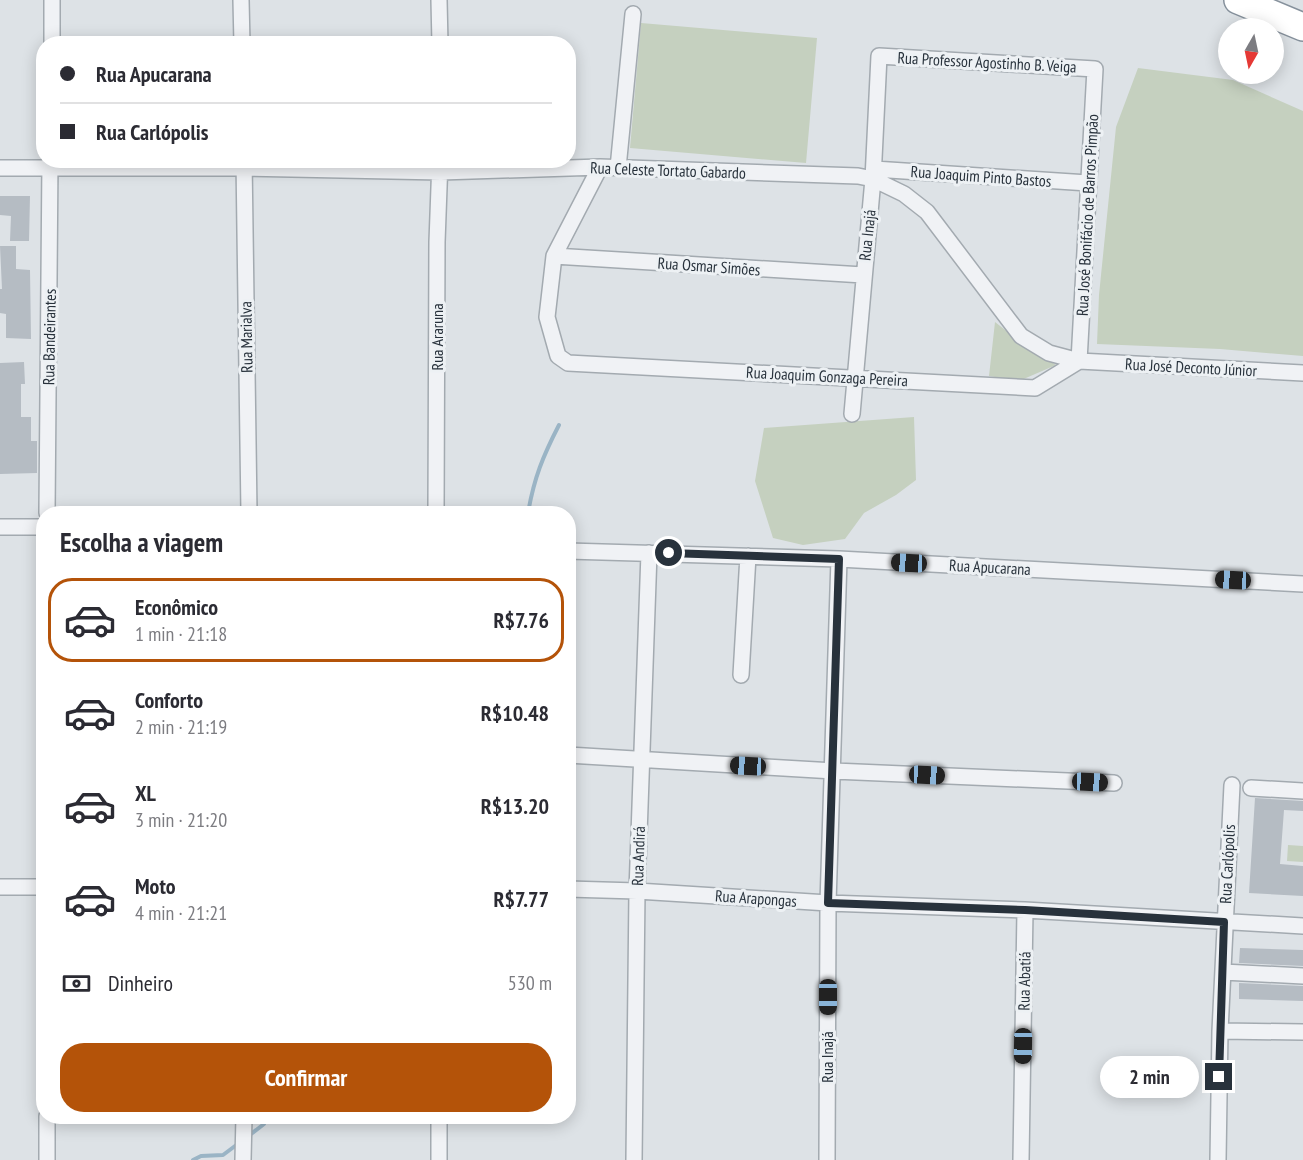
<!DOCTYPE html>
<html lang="pt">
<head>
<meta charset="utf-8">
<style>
	:root { --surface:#fff; --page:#f7f7f7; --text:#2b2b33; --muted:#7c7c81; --line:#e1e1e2; --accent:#b45309 }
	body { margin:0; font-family:"PT Sans Narrow",sans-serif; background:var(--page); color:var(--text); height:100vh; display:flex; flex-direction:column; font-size:22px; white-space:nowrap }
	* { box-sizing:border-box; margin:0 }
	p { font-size:20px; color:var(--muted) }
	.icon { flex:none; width:33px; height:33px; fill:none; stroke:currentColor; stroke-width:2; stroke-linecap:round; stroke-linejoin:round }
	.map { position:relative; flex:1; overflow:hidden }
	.side { position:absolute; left:36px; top:506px; width:540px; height:618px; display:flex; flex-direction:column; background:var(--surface); border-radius:24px; box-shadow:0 3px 15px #0003 }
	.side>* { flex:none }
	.hud { position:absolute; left:36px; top:36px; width:540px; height:132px; border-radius:24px; box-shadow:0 3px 15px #0003; display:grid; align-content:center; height:132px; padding:0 24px; background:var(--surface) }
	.needle { width:39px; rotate:189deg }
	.buttons { position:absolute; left:1218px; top:18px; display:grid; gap:12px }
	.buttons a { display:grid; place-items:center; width:66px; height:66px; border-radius:50%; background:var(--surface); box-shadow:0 3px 15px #0003; font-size:30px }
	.end { position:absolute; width:27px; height:27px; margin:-14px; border:8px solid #28323c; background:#fff; box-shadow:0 0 0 3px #fff }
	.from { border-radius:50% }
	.bubble { position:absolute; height:42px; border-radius:21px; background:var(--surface); box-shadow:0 3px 15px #0003; font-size:20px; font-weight:800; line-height:42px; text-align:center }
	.car { position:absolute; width:18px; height:36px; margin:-18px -9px; border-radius:8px; box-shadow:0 0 4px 2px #0007; background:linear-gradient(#222 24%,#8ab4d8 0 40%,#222 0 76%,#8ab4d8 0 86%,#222 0) }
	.hud b { display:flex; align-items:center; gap:21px; height:57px; font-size:22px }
	.hud b+b { border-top:2px solid var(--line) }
	.hud i { width:15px; height:15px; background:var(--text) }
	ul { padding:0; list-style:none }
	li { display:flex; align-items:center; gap:18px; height:84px; margin:0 12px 9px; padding:0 12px; border:3px solid transparent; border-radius:24px }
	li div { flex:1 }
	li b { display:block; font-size:22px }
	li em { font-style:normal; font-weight:800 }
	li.active { border-color:var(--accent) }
	li>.icon { width:54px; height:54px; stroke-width:1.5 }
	h2 { padding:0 24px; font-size:27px; line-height:72px }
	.pay { display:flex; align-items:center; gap:15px; height:66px; padding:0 24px; font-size:22px }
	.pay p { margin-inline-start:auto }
	.action { display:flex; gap:12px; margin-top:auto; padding:12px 24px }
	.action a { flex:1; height:69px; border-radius:24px; background:var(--accent); color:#fff; font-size:24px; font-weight:800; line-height:69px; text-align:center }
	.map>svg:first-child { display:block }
	.green { fill:#c5d0bf }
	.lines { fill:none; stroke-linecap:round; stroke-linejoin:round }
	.stream { stroke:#9ab4c5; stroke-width:4 }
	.building { fill:#b5bcc3 }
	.minor-casing { stroke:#a3aab0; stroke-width:18 }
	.motorway-casing { stroke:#86919c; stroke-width:30 }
	.minor { stroke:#f0f2f5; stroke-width:15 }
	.motorway { stroke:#fff; stroke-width:27 }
	.route { stroke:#28323c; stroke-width:8 }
	.labels { text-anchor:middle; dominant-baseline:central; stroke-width:6; stroke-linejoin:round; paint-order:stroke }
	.street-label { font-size:16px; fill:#28323c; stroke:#edf1f4 }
</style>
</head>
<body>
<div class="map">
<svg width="1303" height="1160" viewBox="0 0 1303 1160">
	<rect width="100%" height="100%" fill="#dde2e6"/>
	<path class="green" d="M641,23l176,15 -11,125 -176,-15z
		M1138,68l95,12 70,31v245l-83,-7 -123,-5 2,-49 17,-168z
		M995,322l28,22 33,21 -37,16 -30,-5z
		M914,417l2,63 -20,15 -32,18 -19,26 -42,6 -30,-7 -18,-57 9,-53z
		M1288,845l15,1v16l-16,-1z"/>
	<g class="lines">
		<path class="stream" d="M528,513c6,-35 15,-57 31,-88
			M247,1137l17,-13 2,-8
			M193,1160l8,-4 22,-1 16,-12"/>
	</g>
	<path class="building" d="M0,196h30l-1,45h-19l1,-25 -11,-1z
		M0,246h16v23l14,1 1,69 -25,-1v-24l-6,-1v-24h2z
		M24,362l1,22h-4v33h10v24h6v32l-37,1v-111z
		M1255,798l48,3v10l-19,-1 -4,54 23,2v30l-54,-3z
		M1240,948l63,2v16l-64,-3z
		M1239,983l64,3v15l-64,-2z"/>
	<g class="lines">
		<defs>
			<path id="minor" d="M241,0l1,44
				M439,0l1,44
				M52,44v-44
				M244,160l5,353
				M600,167l-46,89 -7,61 11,39 10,7 467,25 44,-27
				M0,168h244l197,4 159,-5 258,9 15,3 31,15 23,18 94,124 28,17 30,8 224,12
				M618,168l15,-154
				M874,169l214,14
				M554,256l309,19
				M852,414l21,-235 6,-123 216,13 -16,292
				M47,513l3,-353
				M436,513l1,-271 3,-82
				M0,527h44
				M568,551l271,8 464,25
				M741,675l7,-119
				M568,755l266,16 280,12
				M1251,788l52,3
				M0,887h44
				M568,889l69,2 191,12 197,7 278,16
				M1223,972l80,4
				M1220,1031l83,1
				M47,1116v44
				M439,1116v44
				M243,1160l1,-44
				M634,1160l3,-269 12,-338
				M827,1160l1,-257 11,-344
				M1021,1160l4,-250
				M1218,1160l2,-129 12,-246"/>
			<path id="motorway" d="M1238,0l65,27"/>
		</defs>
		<use href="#minor" class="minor-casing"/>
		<use href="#motorway" class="motorway-casing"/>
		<use href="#minor" class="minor"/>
		<use href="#motorway" class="motorway"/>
	</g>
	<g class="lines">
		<path class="route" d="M669,553l170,6 -11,344 197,7 199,12 -5,155"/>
	</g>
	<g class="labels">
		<g class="street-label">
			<text transform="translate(987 62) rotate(3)">Rua Professor Agostinho B. Veiga</text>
			<text transform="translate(668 170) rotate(2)">Rua Celeste Tortato Gabardo</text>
			<text transform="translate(981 176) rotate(4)">Rua Joaquim Pinto Bastos</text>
			<text transform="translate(1087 215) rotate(-87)">Rua José Bonifácio de Barros Pimpão</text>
			<text transform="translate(867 235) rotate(-84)">Rua Inajá</text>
			<text transform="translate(709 266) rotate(4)">Rua Osmar Simões</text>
			<text transform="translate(49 337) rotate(-89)">Rua Bandeirantes</text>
			<text transform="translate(246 337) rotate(-91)">Rua Marialva</text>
			<text transform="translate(437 337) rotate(-90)">Rua Araruna</text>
			<text transform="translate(1191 367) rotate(3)">Rua José Deconto Júnior</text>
			<text transform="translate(827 376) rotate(3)">Rua Joaquim Gonzaga Pereira</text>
			<text transform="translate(990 567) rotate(3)">Rua Apucarana</text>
			<text transform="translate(638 856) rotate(-88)">Rua Andirá</text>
			<text transform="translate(1227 864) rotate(-87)">Rua Carlópolis</text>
			<text transform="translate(756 898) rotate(4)">Rua Arapongas</text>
			<text transform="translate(1024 981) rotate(-89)">Rua Abatiá</text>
			<text transform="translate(827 1057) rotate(-90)">Rua Inajá</text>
		</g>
	</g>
</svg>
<div class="buttons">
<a><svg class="needle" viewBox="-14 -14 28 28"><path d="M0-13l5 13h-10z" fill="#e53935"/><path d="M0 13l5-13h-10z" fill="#7c7c81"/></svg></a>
</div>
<i class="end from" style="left:669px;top:553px"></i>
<i class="end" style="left:1219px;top:1077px"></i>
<div class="bubble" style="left:1100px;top:1056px;width:99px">2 min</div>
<i class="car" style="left:909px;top:563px;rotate:273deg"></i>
<i class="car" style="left:1233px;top:580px;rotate:273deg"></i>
<i class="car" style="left:748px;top:766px;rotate:273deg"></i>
<i class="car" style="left:927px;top:775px;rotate:93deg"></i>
<i class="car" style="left:1090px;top:782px;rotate:93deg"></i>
<i class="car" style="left:828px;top:997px;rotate:180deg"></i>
<i class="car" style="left:1023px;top:1046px;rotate:181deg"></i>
<div class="hud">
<b><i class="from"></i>Rua Apucarana</b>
<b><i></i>Rua Carlópolis</b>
</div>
<section class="side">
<h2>Escolha a viagem</h2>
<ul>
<li class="active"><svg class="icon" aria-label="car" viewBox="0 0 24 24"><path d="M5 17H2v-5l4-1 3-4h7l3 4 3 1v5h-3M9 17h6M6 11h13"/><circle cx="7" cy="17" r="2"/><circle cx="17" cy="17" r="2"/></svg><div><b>Econômico</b><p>1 min · 21:18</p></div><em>R$7.76</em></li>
<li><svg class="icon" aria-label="car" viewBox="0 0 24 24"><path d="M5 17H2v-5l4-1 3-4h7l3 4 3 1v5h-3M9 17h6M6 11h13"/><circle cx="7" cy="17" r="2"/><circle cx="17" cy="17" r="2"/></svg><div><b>Conforto</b><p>2 min · 21:19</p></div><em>R$10.48</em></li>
<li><svg class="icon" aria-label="car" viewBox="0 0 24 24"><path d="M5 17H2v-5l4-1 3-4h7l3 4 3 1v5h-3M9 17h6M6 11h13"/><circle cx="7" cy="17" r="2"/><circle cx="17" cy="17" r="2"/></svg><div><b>XL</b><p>3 min · 21:20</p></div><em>R$13.20</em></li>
<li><svg class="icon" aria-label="car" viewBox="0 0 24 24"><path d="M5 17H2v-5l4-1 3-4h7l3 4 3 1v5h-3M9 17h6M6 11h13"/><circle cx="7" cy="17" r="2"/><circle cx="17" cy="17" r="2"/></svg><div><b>Moto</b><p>4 min · 21:21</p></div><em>R$7.77</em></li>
</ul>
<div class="pay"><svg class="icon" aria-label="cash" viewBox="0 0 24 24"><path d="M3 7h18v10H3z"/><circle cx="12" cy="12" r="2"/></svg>Dinheiro<p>530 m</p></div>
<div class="action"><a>Confirmar</a></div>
</section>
</div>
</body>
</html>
